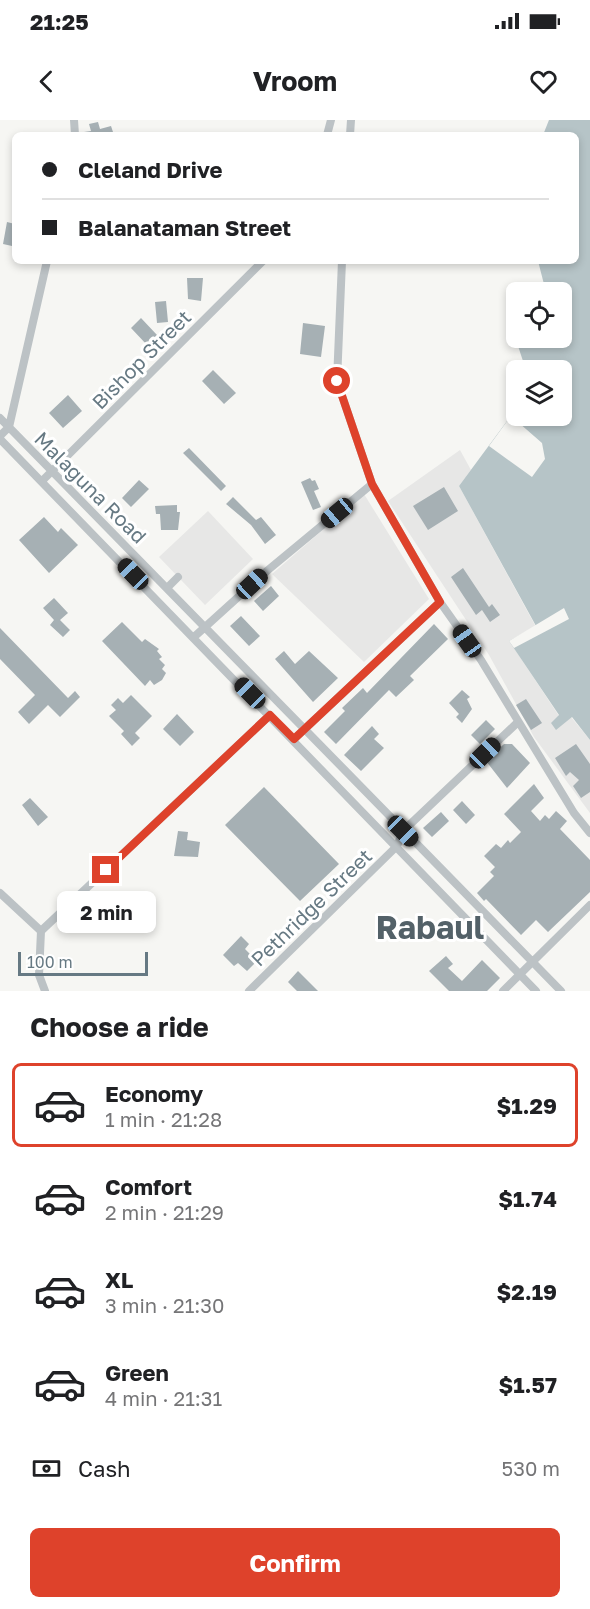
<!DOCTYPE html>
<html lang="en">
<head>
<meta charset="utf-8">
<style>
	:root { --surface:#fff; --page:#f6f6f6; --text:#202124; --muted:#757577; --line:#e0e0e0; --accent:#de422b }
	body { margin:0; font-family:"Golos Text",sans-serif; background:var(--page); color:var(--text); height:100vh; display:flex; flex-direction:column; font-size:22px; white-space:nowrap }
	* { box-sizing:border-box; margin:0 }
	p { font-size:20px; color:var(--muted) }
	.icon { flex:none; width:33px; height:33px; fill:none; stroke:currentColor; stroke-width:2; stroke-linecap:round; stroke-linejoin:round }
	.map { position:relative; height:871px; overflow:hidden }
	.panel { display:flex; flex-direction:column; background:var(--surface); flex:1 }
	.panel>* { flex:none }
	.hud { position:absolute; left:12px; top:12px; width:567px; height:132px; border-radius:9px; box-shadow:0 3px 9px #0003; display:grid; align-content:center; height:132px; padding:0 30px; background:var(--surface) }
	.buttons { position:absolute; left:506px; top:162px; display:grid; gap:12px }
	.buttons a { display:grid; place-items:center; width:66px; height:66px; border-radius:9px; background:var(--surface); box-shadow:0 3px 9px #0003; font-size:30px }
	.scale { position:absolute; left:18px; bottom:15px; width:130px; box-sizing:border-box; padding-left:6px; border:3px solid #667983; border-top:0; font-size:16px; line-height:21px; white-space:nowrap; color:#667983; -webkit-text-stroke:4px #fff; paint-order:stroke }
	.end { position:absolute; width:27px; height:27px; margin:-14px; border:8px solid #de422b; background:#fff; box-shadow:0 0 0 3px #fff }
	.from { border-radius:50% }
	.bubble { position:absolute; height:42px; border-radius:9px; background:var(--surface); box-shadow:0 3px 9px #0003; font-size:20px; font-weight:700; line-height:42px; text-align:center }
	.car { position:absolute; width:18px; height:36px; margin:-18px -9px; border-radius:8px; box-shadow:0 0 4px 2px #0007; background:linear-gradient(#222 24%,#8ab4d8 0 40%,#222 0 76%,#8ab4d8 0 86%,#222 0) }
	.hud b { display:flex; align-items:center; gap:21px; height:57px; font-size:22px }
	.hud b+b { border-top:2px solid var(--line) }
	.hud i { width:15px; height:15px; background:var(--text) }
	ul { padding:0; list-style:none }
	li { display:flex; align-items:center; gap:18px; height:84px; margin:0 12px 9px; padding:0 18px; border:3px solid transparent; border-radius:9px }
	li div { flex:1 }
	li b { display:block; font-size:22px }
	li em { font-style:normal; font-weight:700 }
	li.on { border-color:var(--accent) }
	li>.icon { width:54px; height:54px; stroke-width:1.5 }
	h2 { padding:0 30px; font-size:27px; line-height:72px }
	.pay { display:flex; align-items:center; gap:15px; height:66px; padding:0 30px; font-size:22px }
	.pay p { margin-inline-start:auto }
	.cta { display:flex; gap:12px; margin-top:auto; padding:12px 30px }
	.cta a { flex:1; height:69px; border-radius:9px; background:var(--accent); color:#fff; font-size:24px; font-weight:700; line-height:69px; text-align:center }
	.status { display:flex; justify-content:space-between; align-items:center; height:42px; padding:0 30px; background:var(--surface); direction:ltr }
	.status svg { height:16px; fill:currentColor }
	header { display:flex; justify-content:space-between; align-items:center; height:78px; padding:0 30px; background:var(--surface); font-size:27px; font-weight:700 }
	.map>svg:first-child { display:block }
	.built { fill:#e7e7e6 }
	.water { fill:#b6c4c7 }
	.pier { fill:#f6f6f3 }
	.building { fill:#a6b0b4 }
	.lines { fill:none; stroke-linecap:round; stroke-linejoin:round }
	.minor { stroke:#bcc2c5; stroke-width:8 }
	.route { stroke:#de422b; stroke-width:8 }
	.labels { text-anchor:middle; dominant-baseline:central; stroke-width:6; stroke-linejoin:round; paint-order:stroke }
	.street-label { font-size:20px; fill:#667983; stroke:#fff }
	.town-label { font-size:32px; font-weight:bold; fill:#536168; stroke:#fff }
</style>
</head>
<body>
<div class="status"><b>21:25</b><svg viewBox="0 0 49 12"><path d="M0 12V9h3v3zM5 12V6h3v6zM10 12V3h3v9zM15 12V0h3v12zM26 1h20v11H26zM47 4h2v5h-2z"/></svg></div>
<header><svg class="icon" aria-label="back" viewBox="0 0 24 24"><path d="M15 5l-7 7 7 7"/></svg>Vroom<svg class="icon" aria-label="heart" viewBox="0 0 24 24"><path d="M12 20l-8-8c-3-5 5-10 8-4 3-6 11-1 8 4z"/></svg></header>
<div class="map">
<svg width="590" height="871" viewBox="0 0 590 871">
	<rect width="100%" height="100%" fill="#f6f6f3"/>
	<path class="built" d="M460,330l11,20 -12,16 77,141 -26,15 49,74 -4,13 16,-12 19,23v73l-56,-76 -45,-82 -101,-154z
		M364,374l65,105 -65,63 -92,-88z
		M208,391l45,48 -48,46 -46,-48z"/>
	<path class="water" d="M549,0h41v620l-18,-23 -16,13 -5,-7 8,-8 -50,-74 27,-15 -77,-140 57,-77v7h45v-46h-35l-9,-27 4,-5h40v-46h-15l-8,-31h38v-126h-33z"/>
	<path class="pier" d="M511,296l31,27 3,16 -13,18 -43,-31z
		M564,488l5,11 -55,29 -5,-7z"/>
	<path class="building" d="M98,2l2,7 11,-3 3,9h-29l-1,-3 7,-1 -2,-7z
		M7,102l8,2 -3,22 -9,-2z
		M187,158h16l-2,23 -13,-2z
		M166,181l2,21 -11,1 -2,-21z
		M141,198l16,17 -10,10 -16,-17z
		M303,203l22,3 -4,31 -21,-3z
		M213,250l23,23 -12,11 -22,-23z
		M68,275l14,16 -19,17 -14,-15z
		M189,328l37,38 -5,5 -38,-38z
		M310,358l2,3 3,-1 4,9 -5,2 7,16 -8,3 -12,-28z
		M139,360l10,9 -18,18 -9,-9z
		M444,367l14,24 -30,19 -15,-24z
		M233,377l23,23 5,-3 15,18 -11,9 -14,-19 -25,-21z
		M177,385v7h3l-2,18h-17l-1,-16h-4l-1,-8z
		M44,397l14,15 3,-4 17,17 -29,28 -30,-33z
		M463,448l26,39 3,-3 8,11 -10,7 -8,-12 -6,5 -25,-38z
		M271,466l8,10 -16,15 -9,-10z
		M54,478l14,15 -8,7 10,10 -7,7 -13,-12 4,-5 -11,-12z
		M241,496l19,20 -11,10 -19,-20z
		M122,502l20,20 3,-3 14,10 -2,2 5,6 -3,2 6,6 -3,4 4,4 -4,7 -8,5 -4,-5 -5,6 -43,-45z
		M434,504l14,15 -38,37 4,4 -18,17 -7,-7 -53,54 -12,-12 21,-21 -3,-3 21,-20 4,5z
		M0,508l68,70 7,-7 5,6 -20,20 -12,-12 -19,19 -11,-12 17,-17 -35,-36z
		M284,531l11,13 14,-13 29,27 -25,24 -38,-43z
		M462,570l8,7 -3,2 5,10 -10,14 -6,-6 3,-3 -10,-11z
		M131,575l21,21 -17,17 5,5 -8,8 -11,-12 3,-3 -15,-15 7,-6 -5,-5 7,-7 5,5z
		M526,579l16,24 -11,7 -15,-25z
		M177,594l17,18 -14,14 -17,-17z
		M486,600l9,9 -15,15 -9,-9z
		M372,606l7,8 -5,5 10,9 -23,23 -17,-16z
		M504,624h8l18,19 -23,25 -21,-27z
		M576,624l14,20v28l-9,6 -8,-12 6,-6 -9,-8 -4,4 -11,-18z
		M534,664l10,14 -13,13 9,10 5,-6 4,4 7,-8 11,10 -7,8 30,31v32l-42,40 -12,-12 -15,15 -35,-36 -2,2 -7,-8 17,-17 -4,-4 5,-5 -11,-11 12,-12 5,4 7,-8 2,3 11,-11 -17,-18z
		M264,667l75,77 -39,37 -75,-76z
		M30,678l18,19 -10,9 -16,-21z
		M462,681l13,14 -9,9 -13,-14z
		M441,692l8,9 -17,16 -9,-9z
		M178,711l10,1 -1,8 13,2 -2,15 -24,-1z
		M241,816l8,8 -4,5 12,12 -10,10 -9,-8 -4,3 -11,-11z
		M446,836l7,8 -5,4 14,13 20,-21 18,18 -13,13h-38l-20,-20z
		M298,851l20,20h-21l-9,-9z"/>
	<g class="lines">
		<path class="minor" d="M74,0l1,15
			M327,15l4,-15
			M350,15l1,-15
			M342,141l-5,120 35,103 68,118 41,58 93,153 16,20
			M0,298l561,573
			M0,316l9,-9 38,-166
			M0,319l536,552
			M42,361l221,-220
			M168,467l10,-10
			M194,517l74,-67 104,-86
			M294,619l146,-137
			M0,773l41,38
			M41,811l229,-216
			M41,811l-2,44 6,16
			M249,871l148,-145 6,-15 115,-109
			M503,871l87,-86"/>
	</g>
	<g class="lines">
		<path class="route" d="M106,750l164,-155 24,24 146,-137 -68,-118 -35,-103"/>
	</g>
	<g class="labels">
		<g class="street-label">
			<text transform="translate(141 239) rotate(-45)">Bishop Street</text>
			<text transform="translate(91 367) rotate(45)">Malaguna Road</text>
			<text transform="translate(311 787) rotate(-44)">Pethridge Street</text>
		</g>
		<g class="town-label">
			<text x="430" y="807">Rabaul</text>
		</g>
	</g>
</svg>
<div class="buttons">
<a><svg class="icon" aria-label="locate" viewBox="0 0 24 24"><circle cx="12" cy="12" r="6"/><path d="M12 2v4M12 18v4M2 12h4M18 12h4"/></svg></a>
<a><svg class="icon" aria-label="layers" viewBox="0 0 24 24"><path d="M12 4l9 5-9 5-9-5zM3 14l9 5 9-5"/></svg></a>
</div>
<div class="scale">100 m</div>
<i class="end from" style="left:337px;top:261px"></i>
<i class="end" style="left:106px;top:750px"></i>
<div class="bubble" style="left:57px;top:771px;width:99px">2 min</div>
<i class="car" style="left:337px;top:393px;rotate:230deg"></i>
<i class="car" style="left:133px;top:454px;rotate:316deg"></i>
<i class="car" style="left:252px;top:464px;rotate:47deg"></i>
<i class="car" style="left:467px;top:521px;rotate:325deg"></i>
<i class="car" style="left:250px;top:573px;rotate:315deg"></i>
<i class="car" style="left:485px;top:633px;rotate:46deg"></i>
<i class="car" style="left:403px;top:711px;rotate:135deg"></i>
<div class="hud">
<b><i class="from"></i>Cleland Drive</b>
<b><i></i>Balanataman Street</b>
</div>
</div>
<section class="panel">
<h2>Choose a ride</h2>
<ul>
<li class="on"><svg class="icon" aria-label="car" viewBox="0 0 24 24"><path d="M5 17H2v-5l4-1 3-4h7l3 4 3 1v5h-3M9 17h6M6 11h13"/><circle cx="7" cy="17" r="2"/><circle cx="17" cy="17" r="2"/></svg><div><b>Economy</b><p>1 min · 21:28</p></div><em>$1.29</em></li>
<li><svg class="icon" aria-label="car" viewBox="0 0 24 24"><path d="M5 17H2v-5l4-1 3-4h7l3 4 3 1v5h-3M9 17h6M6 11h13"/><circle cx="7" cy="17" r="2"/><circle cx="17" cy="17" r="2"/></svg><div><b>Comfort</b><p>2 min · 21:29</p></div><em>$1.74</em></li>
<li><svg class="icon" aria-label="car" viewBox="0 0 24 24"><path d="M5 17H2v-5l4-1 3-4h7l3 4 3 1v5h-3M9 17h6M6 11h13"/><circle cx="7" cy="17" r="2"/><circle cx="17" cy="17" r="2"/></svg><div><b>XL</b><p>3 min · 21:30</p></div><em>$2.19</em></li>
<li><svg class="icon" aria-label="car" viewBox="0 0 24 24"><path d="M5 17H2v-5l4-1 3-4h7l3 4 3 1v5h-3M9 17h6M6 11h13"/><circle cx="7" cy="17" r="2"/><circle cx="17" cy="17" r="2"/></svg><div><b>Green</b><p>4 min · 21:31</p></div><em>$1.57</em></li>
</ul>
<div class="pay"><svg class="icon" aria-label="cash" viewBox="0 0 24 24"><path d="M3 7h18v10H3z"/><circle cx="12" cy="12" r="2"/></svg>Cash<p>530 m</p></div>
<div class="cta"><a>Confirm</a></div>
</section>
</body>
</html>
